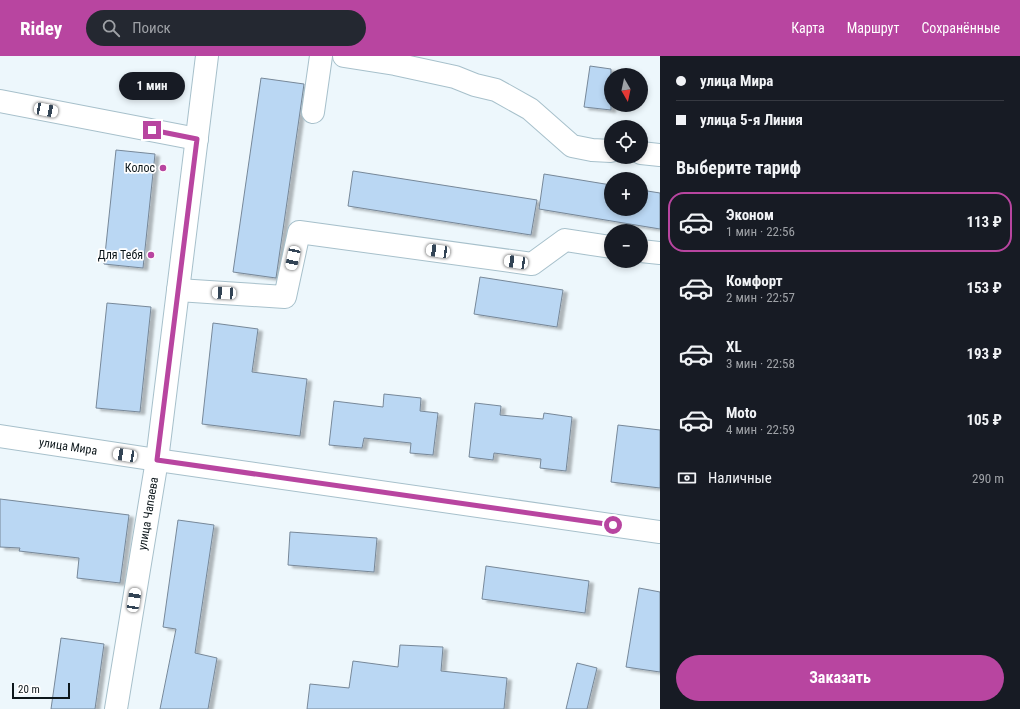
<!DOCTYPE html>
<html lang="ru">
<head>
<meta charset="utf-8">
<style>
	:root { --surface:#171b24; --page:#242831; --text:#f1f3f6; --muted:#9ea1a6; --line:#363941; --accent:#b845a0 }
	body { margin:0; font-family:"Roboto Condensed",sans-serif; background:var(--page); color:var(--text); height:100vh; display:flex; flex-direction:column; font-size:15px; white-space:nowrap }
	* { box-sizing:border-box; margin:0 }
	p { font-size:13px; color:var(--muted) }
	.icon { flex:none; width:22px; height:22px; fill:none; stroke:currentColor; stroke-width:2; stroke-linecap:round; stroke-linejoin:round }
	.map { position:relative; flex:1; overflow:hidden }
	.sheet { display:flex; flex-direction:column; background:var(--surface); width:360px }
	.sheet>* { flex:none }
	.banner { display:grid; align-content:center; height:88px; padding:0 16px; background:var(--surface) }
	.needle { width:26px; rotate:171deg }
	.fabs { position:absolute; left:604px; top:12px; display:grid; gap:8px }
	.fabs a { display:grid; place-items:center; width:44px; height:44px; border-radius:50%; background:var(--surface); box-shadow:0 2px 6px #0003; font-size:20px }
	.scale { position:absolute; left:12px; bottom:10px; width:58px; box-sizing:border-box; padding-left:4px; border:2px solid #0d171b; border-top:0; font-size:11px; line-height:14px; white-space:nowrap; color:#0d171b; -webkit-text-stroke:3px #fff; paint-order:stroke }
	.end { position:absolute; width:18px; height:18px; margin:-9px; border:5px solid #b845a0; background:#fff; box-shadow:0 0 0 2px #fff }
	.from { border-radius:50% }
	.bubble { position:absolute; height:28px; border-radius:14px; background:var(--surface); box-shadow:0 2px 6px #0003; font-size:13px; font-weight:700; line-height:28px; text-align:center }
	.car { position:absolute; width:12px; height:24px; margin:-12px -6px; border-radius:5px; box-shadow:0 0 3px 1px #0007; background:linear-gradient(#fff 24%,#345 0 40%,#fff 0 76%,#345 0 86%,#fff 0) }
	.banner b { display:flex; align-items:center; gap:14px; height:38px; font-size:15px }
	.banner b+b { border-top:1px solid var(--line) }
	.banner i { width:10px; height:10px; background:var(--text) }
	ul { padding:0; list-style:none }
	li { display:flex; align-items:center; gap:12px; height:60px; margin:0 8px 6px; padding:0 8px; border:2px solid transparent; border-radius:16px }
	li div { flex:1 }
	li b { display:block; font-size:15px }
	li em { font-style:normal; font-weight:700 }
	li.selected { border-color:var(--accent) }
	li>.icon { width:36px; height:36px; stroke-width:1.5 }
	h2 { padding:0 16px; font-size:18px; line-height:48px }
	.pay { display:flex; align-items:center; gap:10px; height:44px; padding:0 16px; font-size:15px }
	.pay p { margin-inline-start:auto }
	.button { display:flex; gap:8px; margin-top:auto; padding:8px 16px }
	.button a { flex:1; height:46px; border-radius:24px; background:var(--accent); color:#fff; font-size:16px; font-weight:700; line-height:46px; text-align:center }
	header { display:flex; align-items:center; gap:24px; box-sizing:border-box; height:56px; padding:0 20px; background:var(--accent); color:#fff }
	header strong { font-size:19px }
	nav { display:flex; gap:22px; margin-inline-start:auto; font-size:14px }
	.search { width:280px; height:36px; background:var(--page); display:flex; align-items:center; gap:10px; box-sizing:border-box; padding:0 14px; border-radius:22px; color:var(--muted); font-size:15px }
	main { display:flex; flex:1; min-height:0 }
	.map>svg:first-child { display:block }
	.building { fill:#bad7f3; stroke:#789; filter:url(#shadow) }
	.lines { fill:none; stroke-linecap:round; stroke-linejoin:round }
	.minor-casing { stroke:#a7c0cb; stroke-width:24 }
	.major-casing { stroke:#a7c0cb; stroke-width:24 }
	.minor { stroke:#fff; stroke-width:22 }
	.major { stroke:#fff; stroke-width:22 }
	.route { stroke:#b845a0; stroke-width:5 }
	.poi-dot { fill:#b845a0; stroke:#fff; stroke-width:1.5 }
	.labels { text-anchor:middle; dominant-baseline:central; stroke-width:3.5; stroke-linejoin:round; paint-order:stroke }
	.poi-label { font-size:12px; fill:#0d171b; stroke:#fff; text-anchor:end }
	.street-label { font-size:12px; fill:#0d171b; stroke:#fff }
</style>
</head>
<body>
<header>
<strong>Ridey</strong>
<div class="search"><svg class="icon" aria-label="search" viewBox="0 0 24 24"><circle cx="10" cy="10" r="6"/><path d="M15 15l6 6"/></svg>Поиск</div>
<nav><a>Карта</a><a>Маршрут</a><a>Сохранённые</a></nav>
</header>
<main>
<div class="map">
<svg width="660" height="653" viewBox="0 0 660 653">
	<defs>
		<filter id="shadow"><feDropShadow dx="4.5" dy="2.5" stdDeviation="1" flood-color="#0004"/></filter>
	</defs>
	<rect width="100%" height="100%" fill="#edf7fc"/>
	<path class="building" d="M590,10l21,3v41l-27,-3z
		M261,22l43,6 -28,194 -43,-6z
		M116,94l39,4 -12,114 -39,-4z
		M353,115l184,29 -6,35 -183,-29z
		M544,118l67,11v24h30v-19l19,3v36l-121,-20z
		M480,221l83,13 -6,37 -83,-13z
		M107,247l44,4 -11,105 -44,-4z
		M213,267l45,6 -6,43 55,7 -7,57 -98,-12z
		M384,338l37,4 -1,13 18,2 -5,42 -23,-2 1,-10 -47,-5 -2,10 -33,-3 5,-44 49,6z
		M475,347l26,3 -1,9 43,4 1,-6 28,4 -6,54 -26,-3 1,-9 -47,-6 -1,7 -24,-3z
		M618,369l42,5v58l-49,-6z
		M0,443l129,16 -9,68 -43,-5 2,-20 -60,-7 1,-3 -20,-1z
		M178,464l36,5 -19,128 22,5 -9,51h-48l16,-80 -13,-2z
		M290,476l87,6 -3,34 -86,-7z
		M486,510l103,15 -4,32 -103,-14z
		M639,532l21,4v80l-34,-5z
		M61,582l43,6 -9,65h-44z
		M400,589l43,2 -2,24 66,7 -3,31h-197l3,-25 39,4 4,-27 45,6z
		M577,607l20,5 -10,41h-21z"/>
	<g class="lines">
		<defs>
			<g id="minor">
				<path d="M344,0l51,8 60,13 20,8 21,5 34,19 42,37 20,4 19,1"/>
				<path d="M0,45l197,38"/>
				<path d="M313,56l8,-56"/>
				<path d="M641,97l19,2"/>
				<path d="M641,195l19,2"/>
				<path d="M178,234l107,7 14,-65 233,32 33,-24 46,7"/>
				<path id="s1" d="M116,653l41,-249 50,-404"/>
			</g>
			<g id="major">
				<path id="s2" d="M0,380l157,24 503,72"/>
			</g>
		</defs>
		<use href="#minor" class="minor-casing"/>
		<use href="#major" class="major-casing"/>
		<use href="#minor" class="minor"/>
		<use href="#major" class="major"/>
	</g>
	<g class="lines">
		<path class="route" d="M152,74l45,9 -40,321 456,65"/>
	</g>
	<g class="poi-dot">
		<circle cx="163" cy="112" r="4"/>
		<circle cx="151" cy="199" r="4"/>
	</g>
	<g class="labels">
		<g class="poi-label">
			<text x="155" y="112">Колос</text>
			<text x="143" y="199">Для Тебя</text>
		</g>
		<g class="street-label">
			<text stroke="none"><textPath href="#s2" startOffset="69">улица Мира</textPath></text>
			<text stroke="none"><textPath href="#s1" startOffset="198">улица Чапаева</textPath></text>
		</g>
	</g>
</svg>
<div class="fabs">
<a><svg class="needle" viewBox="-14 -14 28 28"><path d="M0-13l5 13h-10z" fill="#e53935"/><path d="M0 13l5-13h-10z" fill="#9ea1a6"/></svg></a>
<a><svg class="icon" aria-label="locate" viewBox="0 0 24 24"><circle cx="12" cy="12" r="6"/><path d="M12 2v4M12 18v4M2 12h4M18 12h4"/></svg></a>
<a>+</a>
<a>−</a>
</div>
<div class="scale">20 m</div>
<i class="end from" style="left:613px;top:469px"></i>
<i class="end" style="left:152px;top:74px"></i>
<div class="bubble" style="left:119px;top:16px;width:66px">1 мин</div>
<i class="car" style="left:46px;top:54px;rotate:101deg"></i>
<i class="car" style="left:438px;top:195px;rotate:278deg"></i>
<i class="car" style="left:293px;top:202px;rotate:192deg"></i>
<i class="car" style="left:516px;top:206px;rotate:278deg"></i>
<i class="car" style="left:224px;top:237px;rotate:273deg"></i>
<i class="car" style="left:125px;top:399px;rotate:279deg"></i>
<i class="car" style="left:134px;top:544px;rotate:9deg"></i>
</div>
<section class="sheet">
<div class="banner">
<b><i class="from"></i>улица Мира</b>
<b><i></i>улица 5-я Линия</b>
</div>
<h2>Выберите тариф</h2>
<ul>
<li class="selected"><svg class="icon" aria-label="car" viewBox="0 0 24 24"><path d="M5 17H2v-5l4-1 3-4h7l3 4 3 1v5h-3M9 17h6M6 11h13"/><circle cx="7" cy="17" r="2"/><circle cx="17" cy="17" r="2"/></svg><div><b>Эконом</b><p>1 мин · 22:56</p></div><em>113 ₽</em></li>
<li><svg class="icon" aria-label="car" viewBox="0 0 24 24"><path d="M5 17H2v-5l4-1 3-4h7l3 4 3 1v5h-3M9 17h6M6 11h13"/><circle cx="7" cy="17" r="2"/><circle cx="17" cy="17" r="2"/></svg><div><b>Комфорт</b><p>2 мин · 22:57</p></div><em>153 ₽</em></li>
<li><svg class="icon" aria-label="car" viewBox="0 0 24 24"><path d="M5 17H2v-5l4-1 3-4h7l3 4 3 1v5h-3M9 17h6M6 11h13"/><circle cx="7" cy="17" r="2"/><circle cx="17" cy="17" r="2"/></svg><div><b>XL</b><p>3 мин · 22:58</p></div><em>193 ₽</em></li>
<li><svg class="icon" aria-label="car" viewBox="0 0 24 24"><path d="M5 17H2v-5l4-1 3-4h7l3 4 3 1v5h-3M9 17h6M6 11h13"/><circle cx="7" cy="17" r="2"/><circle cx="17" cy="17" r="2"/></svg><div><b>Moto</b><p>4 мин · 22:59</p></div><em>105 ₽</em></li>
</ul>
<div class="pay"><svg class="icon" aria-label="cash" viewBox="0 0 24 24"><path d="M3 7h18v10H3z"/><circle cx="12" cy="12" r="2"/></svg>Наличные<p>290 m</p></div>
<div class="button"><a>Заказать</a></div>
</section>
</main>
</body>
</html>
